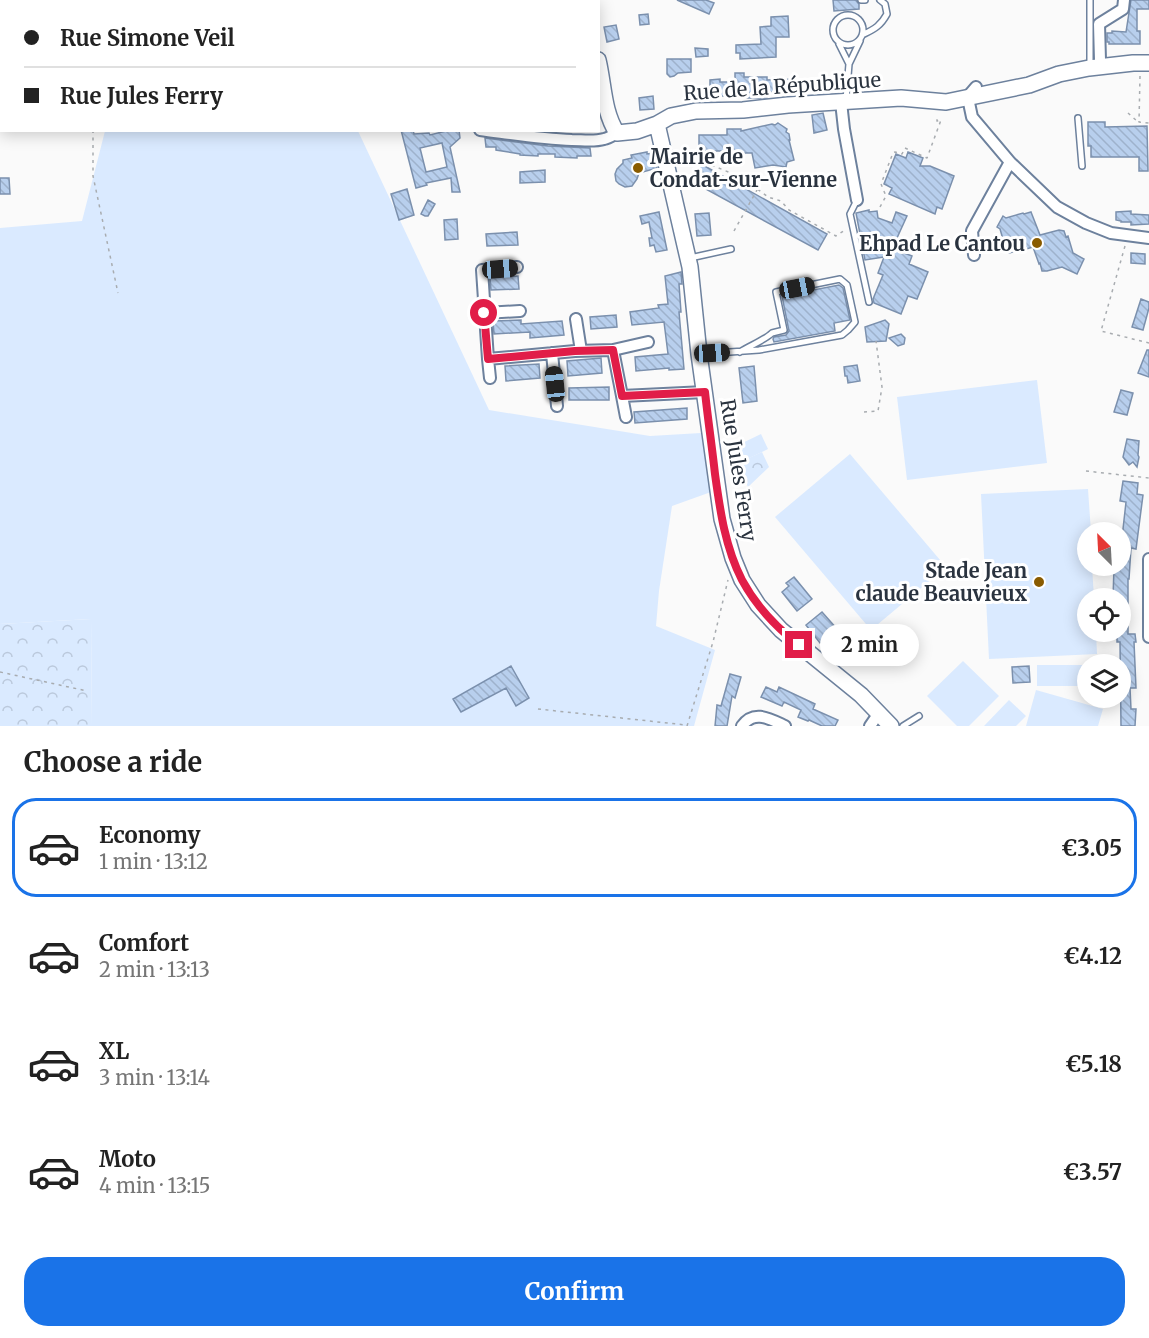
<!DOCTYPE html>
<html lang="en">
<head>
<meta charset="utf-8">
<style>
	:root { --surface:#fff; --page:#f6f6f6; --text:#222; --muted:#767676; --line:#e0e0e0; --accent:#1a73e8 }
	body { margin:0; font-family:Merriweather,serif; background:var(--page); color:var(--text); height:100vh; display:flex; flex-direction:column; font-size:22px; white-space:nowrap }
	* { box-sizing:border-box; margin:0 }
	p { font-size:20px; color:var(--muted) }
	.icon { flex:none; width:33px; height:33px; fill:none; stroke:currentColor; stroke-width:2; stroke-linecap:round; stroke-linejoin:round }
	.map { position:relative; height:726px; overflow:hidden }
	.drawer { display:flex; flex-direction:column; background:var(--surface); flex:1 }
	.drawer>* { flex:none }
	.top-card { position:absolute; left:0px; top:0px; width:600px; height:132px; box-shadow:0 3px 15px #0003; display:grid; align-content:center; height:132px; padding:0 24px; background:var(--surface) }
	.needle { width:39px; rotate:336deg }
	.controls { position:absolute; left:1077px; top:522px; display:grid; gap:12px }
	.controls a { display:grid; place-items:center; width:54px; height:54px; border-radius:50%; background:var(--surface); box-shadow:0 3px 15px #0003; font-size:30px }
	.end { position:absolute; width:27px; height:27px; margin:-14px; border:8px solid #e11d48; background:#fff; box-shadow:0 0 0 3px #fff }
	.from { border-radius:50% }
	.bubble { position:absolute; height:42px; border-radius:21px; background:var(--surface); box-shadow:0 3px 15px #0003; font-size:20px; font-weight:700; line-height:42px; text-align:center }
	.car { position:absolute; width:18px; height:36px; margin:-18px -9px; border-radius:8px; box-shadow:0 0 4px 2px #0007; background:linear-gradient(#222 24%,#8ab4d8 0 40%,#222 0 76%,#8ab4d8 0 86%,#222 0) }
	.top-card b { display:flex; align-items:center; gap:21px; height:57px; font-size:22px }
	.top-card b+b { border-top:2px solid var(--line) }
	.top-card i { width:15px; height:15px; background:var(--text) }
	ul { padding:0; list-style:none }
	li { display:flex; align-items:center; gap:18px; height:99px; margin:0 12px 9px; padding:0 12px; border:3px solid transparent; border-radius:24px }
	li div { flex:1 }
	li b { display:block; font-size:22px }
	li em { font-style:normal; font-weight:700 }
	li.on { border-color:var(--accent) }
	li>.icon { width:54px; height:54px; stroke-width:1.5 }
	h2 { padding:0 24px; font-size:27px; line-height:72px }
	.button { display:flex; gap:12px; margin-top:auto; padding:12px 24px }
	.button a { flex:1; height:69px; border-radius:24px; background:var(--accent); color:#fff; font-size:24px; font-weight:700; line-height:69px; text-align:center }
	.map>svg:first-child { display:block }
	.grass { fill:#daeaff }
	.forest { fill:url(#forest-crowns) }
	.building { fill:url(#building-back-hatch); stroke:#7b90ad; stroke-width:1.5; fill-rule:evenodd }
	.lines { fill:none; stroke-linecap:round; stroke-linejoin:round }
	.lane-casing { stroke:#6d819d; stroke-width:8 }
	.street-casing { stroke:#6d819d; stroke-width:14 }
	.secondary-casing { stroke:#6d819d; stroke-width:18 }
	.path { stroke:#a8acb0; stroke-width:1.5; stroke-dasharray:3 4.5; stroke-linecap:butt }
	.lane { stroke:#fff; stroke-width:5 }
	.street { stroke:#fff; stroke-width:10 }
	.secondary { stroke:#fff; stroke-width:15 }
	.route { stroke:#e11d48; stroke-width:8 }
	.poi-dot { fill:#895b00; stroke:#fff; stroke-width:2 }
	.labels { text-anchor:middle; dominant-baseline:central; stroke-width:6; stroke-linejoin:round; paint-order:stroke }
	.street-label { font-size:20px; fill:#2a333f; stroke:#fff }
	.poi-label { font-size:20px; font-weight:bold; fill:#2a333f; stroke:#fff; text-anchor:end }
</style>
</head>
<body>
<div class="map">
<svg width="1149" height="726" viewBox="0 0 1149 726">
	<defs>
		<pattern id="forest-crowns" width="20" height="18" patternUnits="userSpaceOnUse" patternTransform="scale(1.5)"><rect width="20" height="18" fill="#daeaff"/><path d="M2 6a3 3 0 1 1 6 0M12 15a3 3 0 1 1 6 0" fill="none" stroke="#bbc9dc"/></pattern>
		<pattern id="building-back-hatch" width="6" height="6" patternUnits="userSpaceOnUse" patternTransform="scale(1.5)"><rect width="6" height="6" fill="#b8cfed"/><path d="M-1 5l2 2M0 0l6 6M5-1l2 2" fill="none" stroke="#9eb2cc"/></pattern>
	</defs>
	<rect width="100%" height="100%" fill="#fafafa"/>
	<path class="grass" d="M137,0h160v1h-160z
		M105,131h253l131,279 161,26 51,-3 10,59 -39,14 -13,85 -3,35 59,24 -21,76h-602l-1,-107 -91,5v-396l82,-7z
		M1037,380l10,83 -140,17 -10,-83z
		M761,434l7,15 -29,14 -7,-15z
		M850,454l96,113 -75,63 -96,-113z
		M1088,489l3,43h-3v34h4l2,32h-6v34h8l1,22 -108,5 -8,-165z
		M963,661l36,35 -30,30h-12l-30,-30z
		M1037,665h50v21h-50z
		M1036,690l67,19 -5,17h-72z
		M1009,700l17,16 -10,10h-32z"/>
	<path class="forest" d="M762,452l7,15 -21,20 -12,-23z
		M91,619l1,107h-92v-102z"/>
	<path class="building" d="M677,0h29l8,3 -5,11z
		M833,0h23l3,4v5l-25,2z
		M1131,0h18v9h-12v22h3v13h-31v-2h-2v-9h5v-2l14,1z
		M648,14l1,10 -9,1 -1,-10z
		M788,16l1,21h-13v20l-36,2v-6h-4v-8l25,-1 -1,-17 11,-1v-9z
		M616,25l3,14 -12,3 -3,-15z
		M695,48l13,1v7l-12,1z
		M667,59h24v13l-13,1 -4,3 -4,1 -3,-3z
		M735,73h9v4h23v3l29,-1 1,12 -30,1v6h-27v-3l-30,2v-17l10,-1v3h15z
		M653,96l1,13 -14,1 -1,-12z
		M823,113l4,17 -13,3 -2,-18z
		M1088,122h17v5l42,-1 1,45h-9v-14h-48v-11h-3z
		M778,123l9,6 -1,3 3,2 1,6h-1l5,20 -7,2 -1,5 -13,-2 -18,3 -3,-15h-19v-2h-34v-16h28v-6h14v2l31,-7 3,1z
		M401,130h12l1,4 15,-1 1,2 16,-4 13,-1 1,8 -10,9 10,45h-8l-1,-14 -25,5 1,2 -11,3zM442,143l5,24 -21,5 -6,-24z
		M485,138l63,8 42,2 1,8h-14v2l-22,-1v-3h-17v2l-18,-1v-1l-24,-4v-3h-10z
		M647,152v2l7,-1 3,15 -18,5 -2,6 -5,7 -7,1 -6,-3 -3,-3 -1,-7 2,-5 6,-6v-3l9,-2 -1,-3z
		M908,152l15,6 -3,8h10l24,10 -12,33 -5,-2 -2,7 -46,-20 3,-6 -8,-4 12,-30 10,4z
		M701,164l126,70 -9,16 -127,-69z
		M545,170v12l-25,1v-11z
		M0,178h9l1,16h-10z
		M407,189l7,26 -15,5 -8,-26z
		M428,200l7,4 -7,12h-3l-4,-2z
		M869,210v2l8,-1 1,7 14,5 4,-11 11,4 -10,22 1,2 -10,7 24,9 -3,8 19,8 -11,27 -9,-3 -7,18 -27,-11 -1,-4 10,-24 -5,-2 6,-16 -19,3 -9,-47z
		M1131,211v3l18,1v9l-18,1v-3h-10v-1l-5,-1v-8z
		M659,212l8,38 -11,2 -2,-7 -4,1 -1,-8h3l-3,-16 -7,2 -2,-8z
		M1031,212l9,23 19,-5 5,1 2,6 2,-1 5,17 11,6 -7,15 -15,-7 -15,4h-5l-2,-8 -1,1 -6,-17 -17,5v-1l-7,2 -2,-7h-2l-5,-17 -3,-2 6,-11 3,2 17,-5 1,1z
		M709,213l2,22 -14,1 -2,-22z
		M457,219l1,20 -13,1 -1,-20z
		M517,232l1,13 -31,1 -1,-12z
		M1131,253l14,1v10l-14,-1z
		M681,272l1,12h-3l2,28h-2l5,57 -15,1v-2l-33,3 -1,-14 33,-3 -4,-32 -32,3 -2,-13 29,-4 -1,-3 10,-1 -3,-28z
		M518,276l1,13 -28,1 -1,-12z
		M839,285l4,3 7,32 -16,3 1,8 -61,11 -1,-3 1,-2 12,-2 3,-4 -7,-35z
		M1141,299l8,3v6l-6,22 -11,-3z
		M616,315l1,12 -26,2 -1,-12z
		M521,320v4l41,-3 2,14 -34,3v-6l-36,2 -1,-13z
		M885,320l4,4 -3,17 -19,1 -2,-15z
		M901,334l4,4 -1,6 -6,2 -9,-8z
		M1147,350h2v27l-11,-4z
		M601,358l1,15 -34,3 -1,-15z
		M539,364l1,14 -34,3 -1,-15z
		M857,365l3,16 -12,2 -1,-7h-2l-1,-9z
		M754,366l3,35 -14,2 -4,-35z
		M609,387v13h-40v-12z
		M1121,390l12,3 -6,22 -13,-3z
		M687,408v11l-52,4 -1,-11z
		M1127,439l12,2 -1,14 1,2 -2,10 -4,-5 -4,3 -6,-8z
		M1123,481l15,2 -1,11 6,1 -7,54 -5,-1 -2,31h-1v55h7l1,8h-2l2,46h-6l1,21h5l-1,17h-14l-1,-84h-3v-10h3v-34h-7l1,-31h6v-29h2l4,-36 -6,-1z
		M794,577l18,22 -15,12 -15,-19 7,-6 -3,-3z
		M822,612l15,17 -17,14 -14,-18z
		M511,666l18,32 -13,8 -10,-18 -45,24 -8,-13z
		M1029,666l1,16 -17,1 -1,-16z
		M730,674l11,3 -6,21 -3,-2 -5,30h-12l2,-21 4,1z
		M766,687l11,5 2,-5 36,17 -2,5 25,11 -3,6h-13l-13,-6 -1,1 -10,-4 3,-7 -17,-8 -2,4 -21,-9z"/>
	<g class="lines">
		<defs>
			<path id="lane" d="M861,0h4
				M1090,0v61
				M833 30a15 15 0 1 1 30 0a15 15 0 1 1-30 0Z
				M864,34c11,-5 17,-9 23,-20l-2,-10 -5,-4
				M839,44l10,20 11,-23
				M846,100l3,-36
				M1078,118l4,48
				M857,200l-7,14 19,88
				M690,258l41,-9
				M701,354l58,-4 83,-15 6,-5 7,-8 -8,-37 -7,-6 -64,13 8,38 -12,3c-7,7 -23,13 -32,19
				M903,726l16,-10"/>
			<path id="street" d="M394,0l1,2
				M1100,60l-1,-36 24,-15 1,-9
				M976,87l-6,7 -2,4 4,19 38,45 47,45 29,16 25,10 38,5
				M841,102l3,27 13,71
				M480,130c31,4 60,9 92,10 10,0 22,2 32,-1 5,-1 9,-4 13,-6
				M974,255l-2,-24 38,-69
				M517,267l-35,3 6,89 87,-8 38,-1 9,46 83,-4
				M485,313l35,-2
				M576,319l5,32
				M613,350l35,-8
				M552,353l5,53
				M488,359l2,19
				M622,396l4,21
				M1149,559v78
				M742,726c12,-17 28,-7 43,0
				M870,726l9,-13"/>
			<path id="secondary" d="M587,0l1,2
				M598,60c6,25 5,51 19,73l20,-2 20,-7 14,-8 25,-5 47,-1 45,-5 113,-7 45,4 83,-17 30,-11 30,-6 44,-5h16
				M657,124l33,143 9,87 23,165 11,39 9,22 16,25 23,25 80,65 30,31"/>
		</defs>
		<use href="#lane" class="lane-casing"/>
		<use href="#street" class="street-casing"/>
		<use href="#secondary" class="secondary-casing"/>
		<path class="path" d="M470,0v2
			M512,0v2
			M556,0v2
			M119,2v-2
			M1140,76l-1,46 10,1
			M1128,113l10,9
			M93,130v46l25,117
			M677,153l3,-1 63,26 25,19 13,4 8,9 47,26 9,-6
			M880,207l6,-11 -5,-12 12,-31 2,-1 7,2 3,-6 22,10 14,-38 -4,1v-6
			M734,231l23,-41
			M1125,246l-24,85 48,12
			M864,412l14,-1 4,-24 -6,-46
			M1086,471l63,7
			M0,672l87,19
			M538,709l148,16
			M687,726l26,-84 15,-62"/>
		<use href="#lane" class="lane"/>
		<use href="#street" class="street"/>
		<use href="#secondary" class="secondary"/>
	</g>
	<g class="lines">
		<path class="route" d="M484,313l4,46 87,-8 38,-1 9,46 83,-4c3,28 7,55 10,82 5,36 10,73 27,106 14,26 34,47 57,65"/>
	</g>
	<g class="poi-dot">
		<circle cx="638" cy="168" r="6"/>
		<circle cx="1037" cy="243" r="6"/>
		<circle cx="1039" cy="582" r="6"/>
	</g>
	<g class="labels">
		<g class="street-label">
			<text transform="translate(782 86) rotate(-4)">Rue de la République</text>
			<text transform="translate(739 470) rotate(81)">Rue Jules Ferry</text>
		</g>
		<g class="poi-label">
			<text x="650" y="156" text-anchor="start">Mairie de<tspan x="650" dy="23">Condat-sur-Vienne</tspan></text>
			<text x="1025" y="243">Ehpad Le Cantou</text>
			<text x="1027" y="570">Stade Jean<tspan x="1027" dy="23">claude Beauvieux</tspan></text>
		</g>
	</g>
</svg>
<div class="controls">
<a><svg class="needle" viewBox="-14 -14 28 28"><path d="M0-13l5 13h-10z" fill="#e53935"/><path d="M0 13l5-13h-10z" fill="#767676"/></svg></a>
<a><svg class="icon" aria-label="locate" viewBox="0 0 24 24"><circle cx="12" cy="12" r="6"/><path d="M12 2v4M12 18v4M2 12h4M18 12h4"/></svg></a>
<a><svg class="icon" aria-label="layers" viewBox="0 0 24 24"><path d="M12 4l9 5-9 5-9-5zM3 14l9 5 9-5"/></svg></a>
</div>
<i class="end from" style="left:484px;top:313px"></i>
<i class="end" style="left:799px;top:645px"></i>
<div class="bubble" style="left:820px;top:624px;width:99px">2 min</div>
<i class="car" style="left:500px;top:269px;rotate:86deg"></i>
<i class="car" style="left:797px;top:288px;rotate:79deg"></i>
<i class="car" style="left:712px;top:353px;rotate:87deg"></i>
<i class="car" style="left:555px;top:384px;rotate:354deg"></i>
<div class="top-card">
<b><i class="from"></i>Rue Simone Veil</b>
<b><i></i>Rue Jules Ferry</b>
</div>
</div>
<section class="drawer">
<h2>Choose a ride</h2>
<ul>
<li class="on"><svg class="icon" aria-label="car" viewBox="0 0 24 24"><path d="M5 17H2v-5l4-1 3-4h7l3 4 3 1v5h-3M9 17h6M6 11h13"/><circle cx="7" cy="17" r="2"/><circle cx="17" cy="17" r="2"/></svg><div><b>Economy</b><p>1 min · 13:12</p></div><em>€3.05</em></li>
<li><svg class="icon" aria-label="car" viewBox="0 0 24 24"><path d="M5 17H2v-5l4-1 3-4h7l3 4 3 1v5h-3M9 17h6M6 11h13"/><circle cx="7" cy="17" r="2"/><circle cx="17" cy="17" r="2"/></svg><div><b>Comfort</b><p>2 min · 13:13</p></div><em>€4.12</em></li>
<li><svg class="icon" aria-label="car" viewBox="0 0 24 24"><path d="M5 17H2v-5l4-1 3-4h7l3 4 3 1v5h-3M9 17h6M6 11h13"/><circle cx="7" cy="17" r="2"/><circle cx="17" cy="17" r="2"/></svg><div><b>XL</b><p>3 min · 13:14</p></div><em>€5.18</em></li>
<li><svg class="icon" aria-label="car" viewBox="0 0 24 24"><path d="M5 17H2v-5l4-1 3-4h7l3 4 3 1v5h-3M9 17h6M6 11h13"/><circle cx="7" cy="17" r="2"/><circle cx="17" cy="17" r="2"/></svg><div><b>Moto</b><p>4 min · 13:15</p></div><em>€3.57</em></li>
</ul>
<div class="button"><a>Confirm</a></div>
</section>
</body>
</html>
